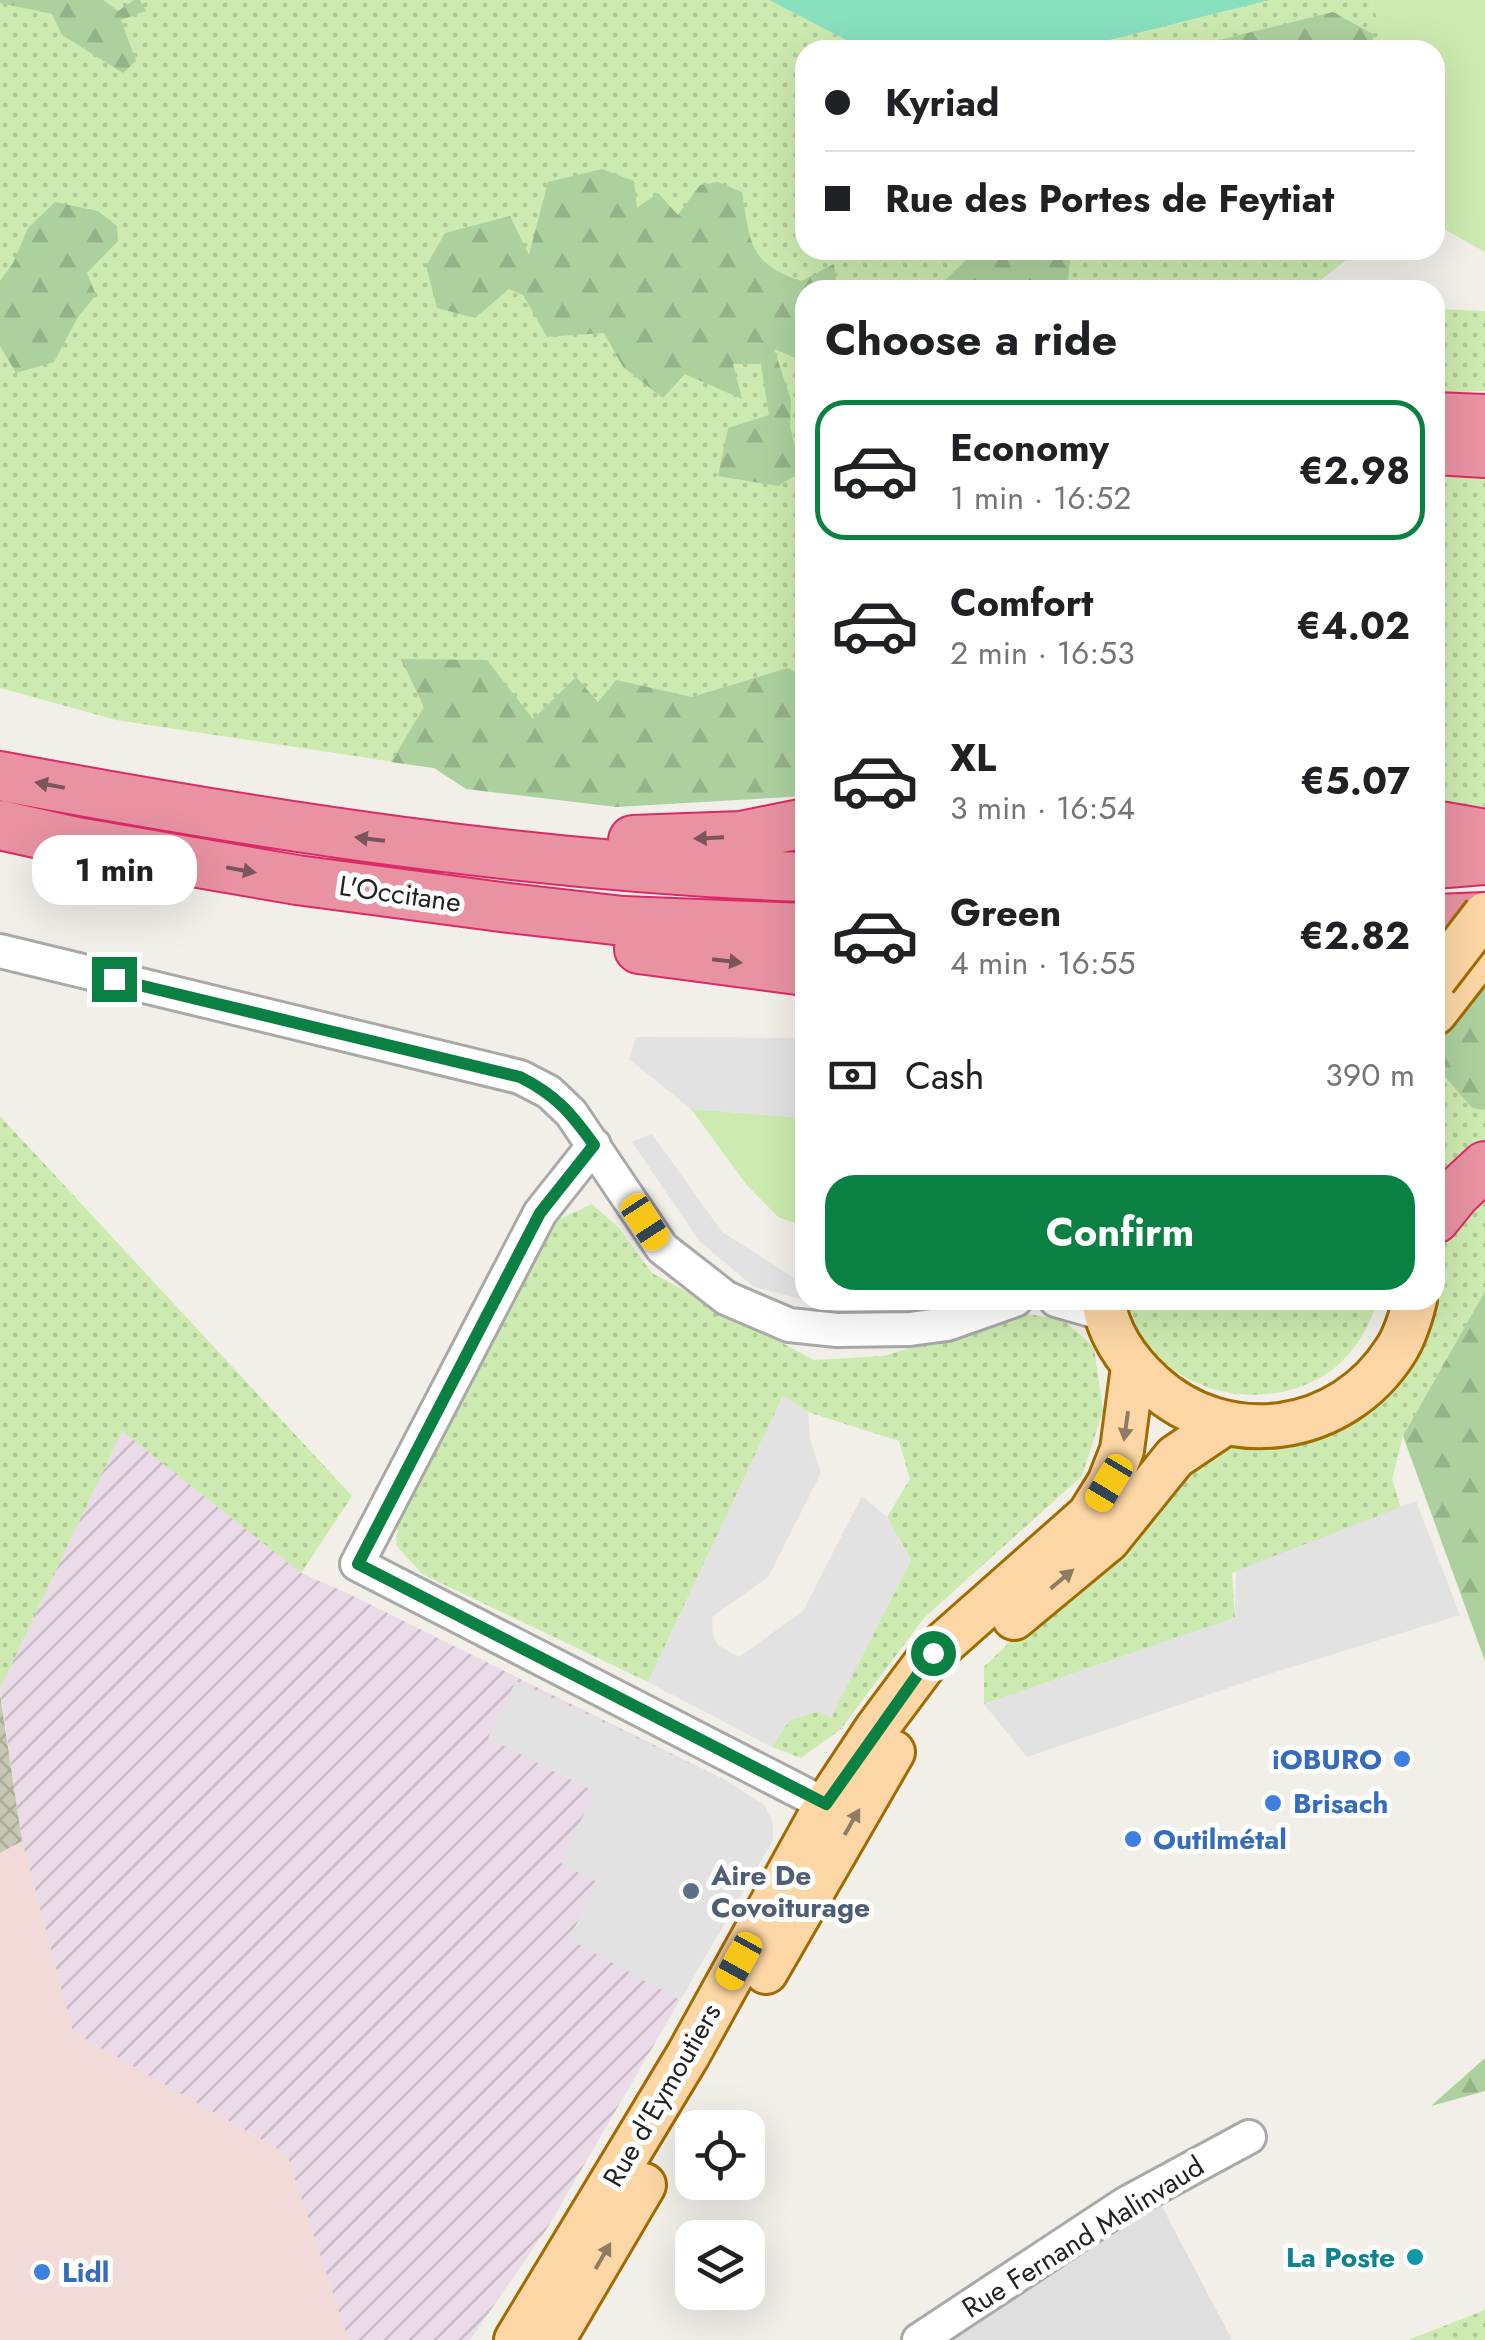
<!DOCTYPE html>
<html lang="en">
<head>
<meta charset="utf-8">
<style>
	:root { --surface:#fff; --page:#f2f2f2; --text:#202124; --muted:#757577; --line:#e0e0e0; --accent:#0b8043 }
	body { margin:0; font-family:Jost,sans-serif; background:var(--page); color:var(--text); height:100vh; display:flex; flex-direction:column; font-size:38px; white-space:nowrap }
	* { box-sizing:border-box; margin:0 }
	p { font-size:32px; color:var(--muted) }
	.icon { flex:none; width:55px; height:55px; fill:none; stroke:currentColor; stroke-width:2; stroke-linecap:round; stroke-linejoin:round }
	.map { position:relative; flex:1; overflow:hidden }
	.panel { position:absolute; left:795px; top:280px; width:650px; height:1030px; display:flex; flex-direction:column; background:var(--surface); border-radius:30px; box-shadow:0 10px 40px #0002 }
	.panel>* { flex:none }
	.guide { position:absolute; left:795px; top:40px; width:650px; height:220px; border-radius:30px; box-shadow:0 10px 40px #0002; display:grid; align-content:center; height:220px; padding:0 30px; background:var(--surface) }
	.fabs { position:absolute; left:675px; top:2110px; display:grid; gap:20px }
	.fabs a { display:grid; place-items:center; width:90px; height:90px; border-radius:20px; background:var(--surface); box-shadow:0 10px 40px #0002; font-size:50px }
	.end { position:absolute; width:45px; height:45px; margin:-22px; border:12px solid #0b8043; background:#fff; box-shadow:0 0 0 5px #fff }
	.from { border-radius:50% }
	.bubble { position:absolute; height:70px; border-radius:30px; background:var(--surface); box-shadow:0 10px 40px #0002; font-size:32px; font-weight:700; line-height:70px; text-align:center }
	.car { position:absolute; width:30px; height:60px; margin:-30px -15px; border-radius:12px; box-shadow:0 0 8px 2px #0007; background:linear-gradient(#f5c518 24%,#345 0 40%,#f5c518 0 76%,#345 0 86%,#f5c518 0) }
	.guide b { display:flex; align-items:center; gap:35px; height:95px; font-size:38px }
	.guide b+b { border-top:2px solid var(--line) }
	.guide i { width:25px; height:25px; background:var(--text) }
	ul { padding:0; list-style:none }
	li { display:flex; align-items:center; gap:30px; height:140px; margin:0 20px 15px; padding:0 10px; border:5px solid transparent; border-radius:30px }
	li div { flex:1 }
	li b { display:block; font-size:38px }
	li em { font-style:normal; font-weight:700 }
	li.on { border-color:var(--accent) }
	li>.icon { width:90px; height:90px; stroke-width:1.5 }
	h2 { padding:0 30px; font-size:45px; line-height:120px }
	.pay { display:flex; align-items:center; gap:25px; height:110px; padding:0 30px; font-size:38px }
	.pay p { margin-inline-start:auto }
	.cta { display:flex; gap:20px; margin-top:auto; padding:20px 30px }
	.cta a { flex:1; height:115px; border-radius:30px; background:var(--accent); color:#fff; font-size:40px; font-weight:700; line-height:115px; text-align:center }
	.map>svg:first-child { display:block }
	.residential { fill:#e0dfdf }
	.commercial { fill:#f2dad9 }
	.industrial { fill:url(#industrial-furrows) }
	.construction { fill:url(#construction-cross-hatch) }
	.grass { fill:url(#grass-dots) }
	.forest { fill:url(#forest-firs) }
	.garden { fill:#cdebb0 }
	.pitch { fill:#88e0be }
	.parking { fill:#e2e2e2 }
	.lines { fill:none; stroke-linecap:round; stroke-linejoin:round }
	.minor-casing { stroke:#a9a9a9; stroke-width:38 }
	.major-casing { stroke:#a06b00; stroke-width:48 }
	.highway-casing { stroke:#dc2a67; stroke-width:52 }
	.minor { stroke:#fff; stroke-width:32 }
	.major { stroke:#fcd6a4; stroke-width:42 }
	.highway { stroke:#e892a2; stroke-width:48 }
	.major-bridge-casing { stroke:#a06b00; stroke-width:48; stroke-linecap:butt }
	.major-bridge { stroke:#fcd6a4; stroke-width:42 }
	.oneway { fill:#7b545c }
	.oneway2 { fill:#8f7c63 }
	.route { stroke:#0b8043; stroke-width:12 }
	.shop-dot { fill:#3f7fe0; stroke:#fff; stroke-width:4 }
	.service-dot { fill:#5c6f8a; stroke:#fff; stroke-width:4 }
	.culture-dot { fill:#0f9aa8; stroke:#fff; stroke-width:4 }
	.labels { text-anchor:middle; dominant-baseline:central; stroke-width:10; stroke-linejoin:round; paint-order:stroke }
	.street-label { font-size:28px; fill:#222; stroke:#fff }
	.shop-label { font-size:28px; font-weight:bold; fill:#366cbe; stroke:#fff; text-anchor:start }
	.service-label { font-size:28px; font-weight:bold; fill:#4e5e75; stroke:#fff; text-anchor:start }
	.culture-label { font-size:28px; font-weight:bold; fill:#0d838f; stroke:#fff; text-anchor:end }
</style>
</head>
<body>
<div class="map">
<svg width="1485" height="2340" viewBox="0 0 1485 2340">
	<defs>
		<pattern id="industrial-furrows" width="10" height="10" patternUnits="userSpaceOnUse" patternTransform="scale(2.5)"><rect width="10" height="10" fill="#ebdbe8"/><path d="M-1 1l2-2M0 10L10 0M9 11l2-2" fill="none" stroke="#c9bcc7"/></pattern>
		<pattern id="construction-cross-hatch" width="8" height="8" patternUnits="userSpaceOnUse" patternTransform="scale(2.5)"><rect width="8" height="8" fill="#c7c7b4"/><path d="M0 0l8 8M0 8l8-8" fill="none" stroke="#abab9a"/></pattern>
		<pattern id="grass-dots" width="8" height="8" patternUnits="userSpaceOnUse" patternTransform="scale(2.5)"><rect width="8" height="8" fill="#cdebb0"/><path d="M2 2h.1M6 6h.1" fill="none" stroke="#b0c997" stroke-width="1.8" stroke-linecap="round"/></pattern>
		<pattern id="forest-firs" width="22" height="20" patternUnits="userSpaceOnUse" patternTransform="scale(2.5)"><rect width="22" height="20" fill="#add19e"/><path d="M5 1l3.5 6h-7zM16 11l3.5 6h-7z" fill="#95b388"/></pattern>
	</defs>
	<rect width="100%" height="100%" fill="#f2efe9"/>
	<path class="residential" d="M1158,2199l74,141h-293z"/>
	<path class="commercial" d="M22,1841l51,191 214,122 61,186h-348v-487z"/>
	<path class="industrial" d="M122,1430l179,143 48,21 374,185 41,26 9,18v17l-225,387 -78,113h-122l-61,-186 -214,-122 -51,-191 -22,-152z"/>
	<path class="construction" d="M0,1694l22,147 -22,12z"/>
	<path class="grass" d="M0,0h769l96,50h-60v200h554l-51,40h-503v475l-6,-8 -365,11 -318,-48 -116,-32z
		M1270,0h100l20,50h-320z
		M1435,309l50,2v80l-50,2z
		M1435,471h50v337l-50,-5z
		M1485,972v175l-50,44v-153z
		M0,1116l352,380 -51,77 -179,-142 -122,258z
		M1485,1177v114l-82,145 -11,43 9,29 -169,65 3,45 -251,86v-37l230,-223 36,1 98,-23 62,-54 18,-68h7l5,-67z
		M592,1204l27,24 33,45 162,87 70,-4 138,-43 42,7 30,27 9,64 -21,65 -158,142 -83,111 -40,29 -29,-11 17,-27 29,-9 12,6 81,-157 -24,-43 23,-38 -11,-38 -91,-29 -25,-16 -135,286 -226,-108 -26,-29 3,-32 143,-286z
		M1128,1300h251c-11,26 -23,52 -47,70 -69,51 -185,21 -204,-70z
		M1485,2310v30h-77z"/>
	<path class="forest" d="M0,0h103l15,11 16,-11h6l6,11 -25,9 15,41 -13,12 -61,-38 -10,-21 -52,-11z
		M1333,12l40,22 1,16h-196z
		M602,169l32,12 3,27 21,-15 20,22 22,-30 18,-3 24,10c8,50 7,72 59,89l33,-17 3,26h-32v72l-31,-13 17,51 -1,27 12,44 -24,15 -60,-10 10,-48 41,-13 -8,-51h-28l9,35 -57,-25 -22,24 -40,-31 -19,-34 -57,4 -24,-42 -14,-6 -34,29 -38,-10 -11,-42 19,-33 65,-17 19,39 19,-73z
		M55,202l43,9 19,15 1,15 -31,32 9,22 -18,22 -24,45 -38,11 -16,-27v-65l13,-18 15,-35z
		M983,250h88l-4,40h-132l37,-36z
		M401,659l86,1 46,59 43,-42 22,25 18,-22 76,17 96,-29 17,10v77l-5,2 5,8v31l-189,11 -150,-18 -32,-21 -43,-6 33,-55z
		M1485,978v132l-13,-2 -37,-43v-24z
		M1485,1291v370l-82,-225z
		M1485,2058v33l-54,15z"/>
	<path class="garden" d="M1370,0h115v252l-50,-28v-35l7,-6 -7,-18v-115h-45z
		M691,1109l114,9v108l-27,-9 -32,-33z"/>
	<path class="pitch" d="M769,0h501l-200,50h-205z"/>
	<path class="parking" d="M636,1037l169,1v80l-114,-9 -62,-50z
		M652,1134l70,98 71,45 12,2v21h61l-1,6 -53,-4 -58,-15 -55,-46 -67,-99z
		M783,1396l25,16 2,27 11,34 -53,104 -56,40 1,19 6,10 20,11 64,-46 59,-115 25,21 24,43 -80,158 -13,-7 -28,9 -18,27 -124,-65z
		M1416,1501l44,114 -194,60 -239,82 -43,-53 251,-86 1,-47z
		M516,1681l207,98 41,26 9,18v17l-93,160 -111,-61 28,-57 -37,-19 35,-71 -107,-54z"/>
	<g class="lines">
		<defs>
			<path id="minor" d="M0,951l520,126 29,15 22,21 91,135 64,50 63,27 48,5 73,-1 37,-5 68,-24
				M594,1145l-54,68 -183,351 469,241
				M1056,1300l49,14
				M919,2340l206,-136 124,-67"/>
			<path id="major" d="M1435,1013l50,-64
				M1103,1300c5,34 24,61 49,84 74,68 190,52 244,-34 9,-14 15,-34 19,-50
				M1014,1618l94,-78 67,-83 49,-33
				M766,1972l127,-220
				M516,2340l172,-285 138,-250 51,-77 56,-75 156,-138 20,-32 13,-33 11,-83
				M553,2340l91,-155"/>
			<path id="highway" d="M1435,417l50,2
				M1435,450l50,3
				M0,776c267,50 533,91 805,101
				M0,825l76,17 221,38 204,27 122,14 182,7
				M1435,825l50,9
				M633,840l108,-4 64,-13
				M1435,864l50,-4
				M1435,919l50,-2
				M639,949l166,22
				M1435,1219l21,-26 29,-27"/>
		</defs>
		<use href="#minor" class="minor-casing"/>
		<use href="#major" class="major-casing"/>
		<use href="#highway" class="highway-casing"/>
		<use href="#minor" class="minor"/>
		<use href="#major" class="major"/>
		<use href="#highway" class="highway"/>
		<defs>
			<path id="major-bridge" d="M1435,979l50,-65"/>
		</defs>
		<use href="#major-bridge" class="major-bridge-casing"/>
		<use href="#major-bridge" class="major-bridge"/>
	</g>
	<defs><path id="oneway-solid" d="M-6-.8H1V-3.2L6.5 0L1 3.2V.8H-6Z" transform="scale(2.5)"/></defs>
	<g class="oneway">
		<use href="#oneway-solid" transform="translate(50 785) rotate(-169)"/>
		<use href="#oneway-solid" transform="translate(709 838) rotate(177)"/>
		<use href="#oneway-solid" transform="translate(370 839) rotate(-173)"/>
		<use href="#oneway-solid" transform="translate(241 870) rotate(10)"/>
		<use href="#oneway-solid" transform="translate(727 961) rotate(7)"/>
	</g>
	<g class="oneway2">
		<use href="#oneway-solid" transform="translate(1126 1426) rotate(98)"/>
		<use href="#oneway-solid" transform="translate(1062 1579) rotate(-40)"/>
		<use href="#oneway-solid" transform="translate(852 1822) rotate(-60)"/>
		<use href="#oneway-solid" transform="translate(603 2256) rotate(-60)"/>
	</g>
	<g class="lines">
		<path class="route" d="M114,979l406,98c36,18 51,36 74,68l-54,68 -182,351 468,240 107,-151"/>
	</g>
	<g class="shop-dot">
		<circle cx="1402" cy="1759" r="10"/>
		<circle cx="1273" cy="1803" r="10"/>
		<circle cx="1133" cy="1839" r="10"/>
		<circle cx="42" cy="2272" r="10"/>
	</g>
	<circle class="service-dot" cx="691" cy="1891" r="10"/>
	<circle class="culture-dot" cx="1415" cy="2257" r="10"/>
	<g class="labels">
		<g class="street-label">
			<text transform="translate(400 894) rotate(8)">L'Occitane</text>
			<text transform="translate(662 2095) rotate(-60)">Rue d'Eymoutiers</text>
			<text transform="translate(1083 2237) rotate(-32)">Rue Fernand Malinvaud</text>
		</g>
		<g class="shop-label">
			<text x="1382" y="1759" text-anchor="end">iOBURO</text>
			<text x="1293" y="1803">Brisach</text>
			<text x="1153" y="1839">Outilmétal</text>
			<text x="62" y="2272">Lidl</text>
		</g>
		<g class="service-label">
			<text x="711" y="1875">Aire De<tspan x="711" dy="32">Covoiturage</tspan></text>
		</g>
		<g class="culture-label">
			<text x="1395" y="2257">La Poste</text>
		</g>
	</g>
</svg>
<div class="fabs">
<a><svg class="icon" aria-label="locate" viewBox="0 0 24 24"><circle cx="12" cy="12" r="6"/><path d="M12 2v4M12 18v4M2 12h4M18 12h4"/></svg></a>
<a><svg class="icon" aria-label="layers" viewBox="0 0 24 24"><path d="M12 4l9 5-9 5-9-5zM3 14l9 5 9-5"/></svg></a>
</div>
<i class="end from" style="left:933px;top:1653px"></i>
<i class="end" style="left:114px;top:979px"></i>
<div class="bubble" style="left:32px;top:835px;width:165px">1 min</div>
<i class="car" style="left:645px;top:1222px;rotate:147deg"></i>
<i class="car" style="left:1109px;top:1483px;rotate:211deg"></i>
<i class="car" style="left:739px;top:1961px;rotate:209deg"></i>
<div class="guide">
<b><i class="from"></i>Kyriad</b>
<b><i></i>Rue des Portes de Feytiat</b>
</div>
<section class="panel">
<h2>Choose a ride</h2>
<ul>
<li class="on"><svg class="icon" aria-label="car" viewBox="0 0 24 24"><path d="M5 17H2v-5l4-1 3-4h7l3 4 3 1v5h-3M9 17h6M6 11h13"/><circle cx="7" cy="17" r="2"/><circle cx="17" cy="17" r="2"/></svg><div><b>Economy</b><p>1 min · 16:52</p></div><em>€2.98</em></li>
<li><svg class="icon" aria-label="car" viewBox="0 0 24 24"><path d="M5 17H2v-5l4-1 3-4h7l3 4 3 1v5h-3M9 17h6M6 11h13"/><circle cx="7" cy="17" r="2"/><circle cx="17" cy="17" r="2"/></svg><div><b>Comfort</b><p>2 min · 16:53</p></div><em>€4.02</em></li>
<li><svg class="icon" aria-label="car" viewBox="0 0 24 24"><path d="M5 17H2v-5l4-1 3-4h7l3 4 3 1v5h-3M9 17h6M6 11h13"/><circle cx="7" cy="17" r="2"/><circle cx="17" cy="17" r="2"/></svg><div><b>XL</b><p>3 min · 16:54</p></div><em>€5.07</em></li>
<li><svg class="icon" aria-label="car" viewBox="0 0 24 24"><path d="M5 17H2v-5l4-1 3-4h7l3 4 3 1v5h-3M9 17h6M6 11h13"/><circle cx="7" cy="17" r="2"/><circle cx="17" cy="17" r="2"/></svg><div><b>Green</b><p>4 min · 16:55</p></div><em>€2.82</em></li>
</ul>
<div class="pay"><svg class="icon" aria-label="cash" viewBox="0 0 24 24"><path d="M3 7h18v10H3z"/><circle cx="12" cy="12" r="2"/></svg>Cash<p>390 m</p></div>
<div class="cta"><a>Confirm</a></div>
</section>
</div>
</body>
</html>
